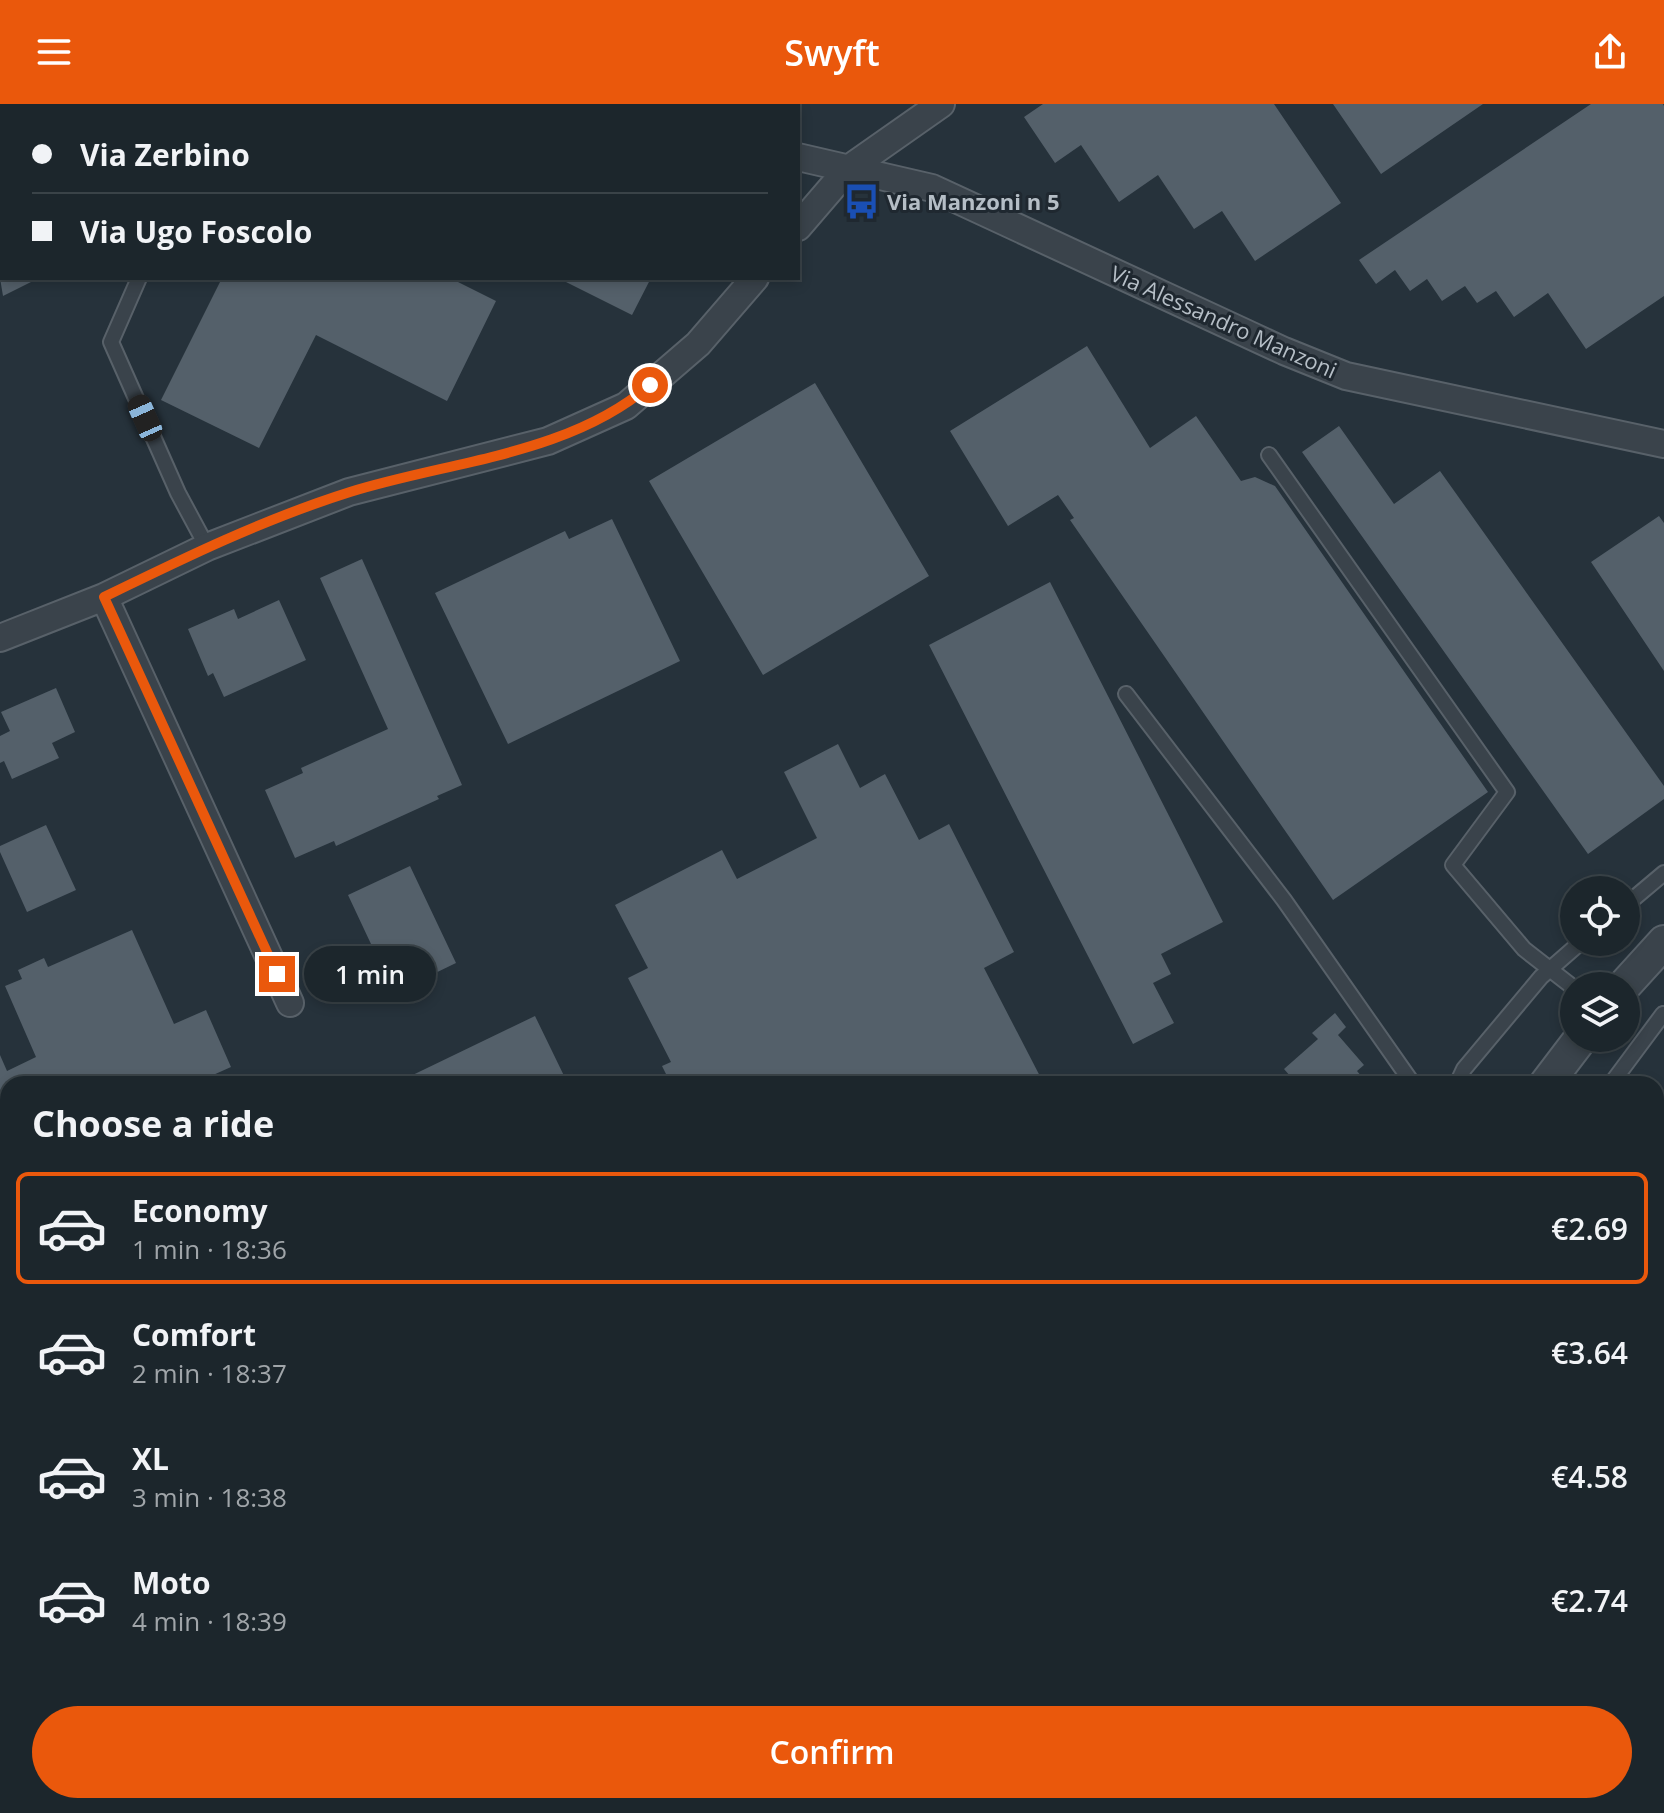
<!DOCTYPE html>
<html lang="en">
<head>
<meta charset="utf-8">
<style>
	:root { --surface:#1c262c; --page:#293238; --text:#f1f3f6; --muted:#a0a5a9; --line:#3a4348; --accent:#ea580c }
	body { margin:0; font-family:"Open Sans",sans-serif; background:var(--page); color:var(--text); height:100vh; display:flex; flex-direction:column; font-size:30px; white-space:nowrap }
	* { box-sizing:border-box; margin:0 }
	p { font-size:26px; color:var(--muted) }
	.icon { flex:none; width:44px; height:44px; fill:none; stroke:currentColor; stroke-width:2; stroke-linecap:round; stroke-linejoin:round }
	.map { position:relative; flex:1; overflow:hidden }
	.sheet { position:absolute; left:0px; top:972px; width:1664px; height:738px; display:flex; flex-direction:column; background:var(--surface); border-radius:24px 24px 0 0; box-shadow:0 4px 12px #0003,0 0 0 2px var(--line) }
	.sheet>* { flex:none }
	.guide { position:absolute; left:0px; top:0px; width:800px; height:176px; box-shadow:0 4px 12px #0003,0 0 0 2px var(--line); display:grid; align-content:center; height:176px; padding:0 32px; background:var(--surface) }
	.controls { position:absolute; left:1560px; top:772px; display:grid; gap:16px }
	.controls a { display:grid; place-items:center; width:80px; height:80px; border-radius:50%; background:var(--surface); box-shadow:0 4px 12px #0003,0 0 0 2px var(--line); font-size:40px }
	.end { position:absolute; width:36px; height:36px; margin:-18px; border:10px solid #ea580c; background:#fff; box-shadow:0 0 0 4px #fff }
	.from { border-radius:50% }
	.bubble { position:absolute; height:56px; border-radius:28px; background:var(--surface); box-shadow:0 4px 12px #0003,0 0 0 2px var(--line); font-size:26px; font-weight:600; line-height:56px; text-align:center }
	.car { position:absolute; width:24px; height:48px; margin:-24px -12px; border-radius:10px; box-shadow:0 0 6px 2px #0007; background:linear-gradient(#222 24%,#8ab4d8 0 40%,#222 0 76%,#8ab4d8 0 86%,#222 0) }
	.guide b { display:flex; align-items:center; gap:28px; height:76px; font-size:30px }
	.guide b+b { border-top:2px solid var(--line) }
	.guide i { width:20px; height:20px; background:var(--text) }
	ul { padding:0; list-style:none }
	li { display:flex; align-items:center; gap:24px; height:112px; margin:0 16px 12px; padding:0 16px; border:4px solid transparent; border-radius:12px }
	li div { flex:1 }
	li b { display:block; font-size:30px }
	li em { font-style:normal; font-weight:600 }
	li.current { border-color:var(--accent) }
	li>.icon { width:72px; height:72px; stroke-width:1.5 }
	h2 { padding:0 32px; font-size:36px; line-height:96px }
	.cta { display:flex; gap:16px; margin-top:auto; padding:16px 32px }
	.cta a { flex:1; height:92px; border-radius:48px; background:var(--accent); color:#fff; font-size:32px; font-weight:600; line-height:92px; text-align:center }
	header { display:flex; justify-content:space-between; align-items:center; height:104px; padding:0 32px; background:var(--accent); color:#fff; font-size:36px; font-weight:600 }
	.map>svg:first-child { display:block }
	.building { fill:#54606a }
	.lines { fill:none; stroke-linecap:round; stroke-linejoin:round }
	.service-casing { stroke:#586169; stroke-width:18 }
	.minor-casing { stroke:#586169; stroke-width:30 }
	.tertiary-casing { stroke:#586169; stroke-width:36 }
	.service { stroke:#3a434b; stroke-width:14 }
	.minor { stroke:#3a434b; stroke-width:26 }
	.tertiary { stroke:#3a434b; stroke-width:32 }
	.route { stroke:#ea580c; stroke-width:10 }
	.labels { text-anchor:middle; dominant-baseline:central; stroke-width:6; stroke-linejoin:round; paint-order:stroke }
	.poi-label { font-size:22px; font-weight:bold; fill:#b5bec6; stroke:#1f2830; text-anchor:start }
	.street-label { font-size:22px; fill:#b5bec6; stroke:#1f2830 }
</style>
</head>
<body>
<header><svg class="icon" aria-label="menu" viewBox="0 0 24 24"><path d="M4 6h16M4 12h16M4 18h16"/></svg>Swyft<svg class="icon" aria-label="share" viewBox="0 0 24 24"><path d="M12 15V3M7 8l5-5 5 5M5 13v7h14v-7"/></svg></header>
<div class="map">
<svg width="1664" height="1709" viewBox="0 0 1664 1709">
	<rect width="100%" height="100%" fill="#26323b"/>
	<path class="building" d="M1043,0h231l67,99 -86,58 -33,-50 -28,18 -36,-54 -39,27 -38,-57 -26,18 -31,-46z
		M1333,0h150l-102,70z
		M1591,0h72l1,2v190l-78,53 -38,-56 -34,24 -18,-26 -19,12 -12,-17 -23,15 -15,-22 -17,12 -15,-21 -19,14 -17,-24z
		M0,174h39l-36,18z
		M222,174h228l46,23 -49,100 -131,-66 -57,113 -98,-48z
		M558,174h93l-19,37z
		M1087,242l63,102 46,-32 45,65 14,-4 20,9 213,306 -155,108 -263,-380 4,-2 -16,-23 -50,31 -58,-95z
		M815,279l114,193 -166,99 -114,-194z
		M1339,322l55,78 46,-33 224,315v13l-76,55 -286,-402z
		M1659,412l5,7v148l-73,-109z
		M612,415l68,142 -172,83 -73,-151 130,-62 4,8z
		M362,455l100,226 -25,11 2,3 -103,47 -2,-5 -39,17 -30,-68 38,-17 -2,-5 87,-39 -68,-151z
		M1050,478l173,340 -62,32 10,20 -18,9 21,40 -41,21 -204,-399z
		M279,496l27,60 -82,37 -11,-24 -5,3 -20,-47 46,-20 4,10z
		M56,584l19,44 -23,11 7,15 -47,21 -8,-18 -4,2v-27l10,-5 -9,-19z
		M838,640l22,44 25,-14 34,66 30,-16 65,128 -30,16 60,116h-373l-9,-18 9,-4 -43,-84 20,-10 -33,-63 107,-55 15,29 80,-41 -33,-66z
		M46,721l30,65 -49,22 -27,-60v-6z
		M410,762l46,97 -62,30 -46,-98z
		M132,826l42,94 32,-14 25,57 -38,17h-185v58l-8,4v-91l7,16 29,-14 -31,-71 17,-7 -4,-9 26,-12 4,9z
		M1335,909l11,14 -8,8 26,30 -7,6 11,13h-71l-13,-15 34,-30 -6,-6z
		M535,912l33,68h-174z
		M1657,1029l7,1v253l-8,-14v-138l6,-3 -6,-10z
		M0,1154l8,18v82l-8,4z
		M8,1313v93l-8,3v-92z
		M1656,1349l8,13v183l-8,-13z
		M8,1491v211h167l3,7h-41l-2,-4 -8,4h-127v-215z
		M930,1702h53l3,7h-70z
		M1141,1702h181l3,7h-181z
		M1477,1702h54l3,7h-54z"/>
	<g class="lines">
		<defs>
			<path id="service" d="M293,2l2,-2
				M139,174l-28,64 67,151 29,54
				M1269,351l238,337 -54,73 71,84 50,39
				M1126,590l158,206 129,184
				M1626,801l38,-32
				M1457,980l7,-15 77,-92 40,-35
				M1611,980l52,-70"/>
			<path id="minor" d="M651,0l4,2
				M798,53l134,31 352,163 62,25 318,68
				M798,123l49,-57 94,-66
				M104,493l186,406
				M0,534l104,-41 103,-50 142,-55 199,-51 78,-35 72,-62 57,-66
				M1076,1702l3,7"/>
			<path id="tertiary" d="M1624,882l40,-44
				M1546,980l35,-46
				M580,1709l20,-7"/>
		</defs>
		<use href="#service" class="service-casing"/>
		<use href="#minor" class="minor-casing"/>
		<use href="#tertiary" class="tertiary-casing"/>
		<use href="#service" class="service"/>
		<use href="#minor" class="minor"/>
		<use href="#tertiary" class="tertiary"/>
	</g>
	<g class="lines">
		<path class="route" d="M277,870l-173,-377c80,-39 160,-78 246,-105 99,-31 219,-37 300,-107"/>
	</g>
	<defs>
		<symbol id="bus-bare" viewBox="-9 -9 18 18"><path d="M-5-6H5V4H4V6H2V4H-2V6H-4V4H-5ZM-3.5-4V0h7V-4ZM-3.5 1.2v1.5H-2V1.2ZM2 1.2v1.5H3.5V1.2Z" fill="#1a4fb4" stroke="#1f2830" stroke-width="2.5" paint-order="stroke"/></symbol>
	</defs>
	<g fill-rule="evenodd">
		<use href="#bus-bare" x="836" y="72" width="51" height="51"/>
	</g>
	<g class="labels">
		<g class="poi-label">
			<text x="887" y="97">Via Manzoni n 5</text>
		</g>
		<g class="street-label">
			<text transform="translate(1224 217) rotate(24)">Via Alessandro Manzoni</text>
		</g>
	</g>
</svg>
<div class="controls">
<a><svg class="icon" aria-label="locate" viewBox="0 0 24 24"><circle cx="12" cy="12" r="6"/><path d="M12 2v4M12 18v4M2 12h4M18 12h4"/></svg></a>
<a><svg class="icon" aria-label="layers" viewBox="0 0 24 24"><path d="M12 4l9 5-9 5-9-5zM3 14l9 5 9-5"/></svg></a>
</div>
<i class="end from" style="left:650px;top:281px"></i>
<i class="end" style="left:277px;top:870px"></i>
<div class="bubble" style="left:304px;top:842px;width:132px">1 min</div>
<i class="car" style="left:145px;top:314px;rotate:336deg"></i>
<div class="guide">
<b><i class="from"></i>Via Zerbino</b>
<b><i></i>Via Ugo Foscolo</b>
</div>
<section class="sheet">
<h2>Choose a ride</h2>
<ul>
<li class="current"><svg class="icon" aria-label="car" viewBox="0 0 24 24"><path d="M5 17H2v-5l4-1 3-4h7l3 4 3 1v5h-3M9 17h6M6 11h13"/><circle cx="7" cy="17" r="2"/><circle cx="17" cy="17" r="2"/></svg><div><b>Economy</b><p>1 min · 18:36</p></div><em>€2.69</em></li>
<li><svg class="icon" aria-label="car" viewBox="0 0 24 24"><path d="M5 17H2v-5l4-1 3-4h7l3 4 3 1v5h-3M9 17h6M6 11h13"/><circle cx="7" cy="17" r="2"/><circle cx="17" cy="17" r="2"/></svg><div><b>Comfort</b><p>2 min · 18:37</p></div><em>€3.64</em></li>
<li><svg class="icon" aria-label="car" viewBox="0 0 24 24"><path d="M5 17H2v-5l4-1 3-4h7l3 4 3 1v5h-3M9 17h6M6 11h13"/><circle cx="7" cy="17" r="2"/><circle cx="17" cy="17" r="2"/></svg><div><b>XL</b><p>3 min · 18:38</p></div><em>€4.58</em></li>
<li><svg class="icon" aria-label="car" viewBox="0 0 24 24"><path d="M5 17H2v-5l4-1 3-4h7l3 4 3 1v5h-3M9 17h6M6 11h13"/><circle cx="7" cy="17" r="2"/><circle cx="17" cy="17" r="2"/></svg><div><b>Moto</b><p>4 min · 18:39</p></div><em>€2.74</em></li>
</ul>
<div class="cta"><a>Confirm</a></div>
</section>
</div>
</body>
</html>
